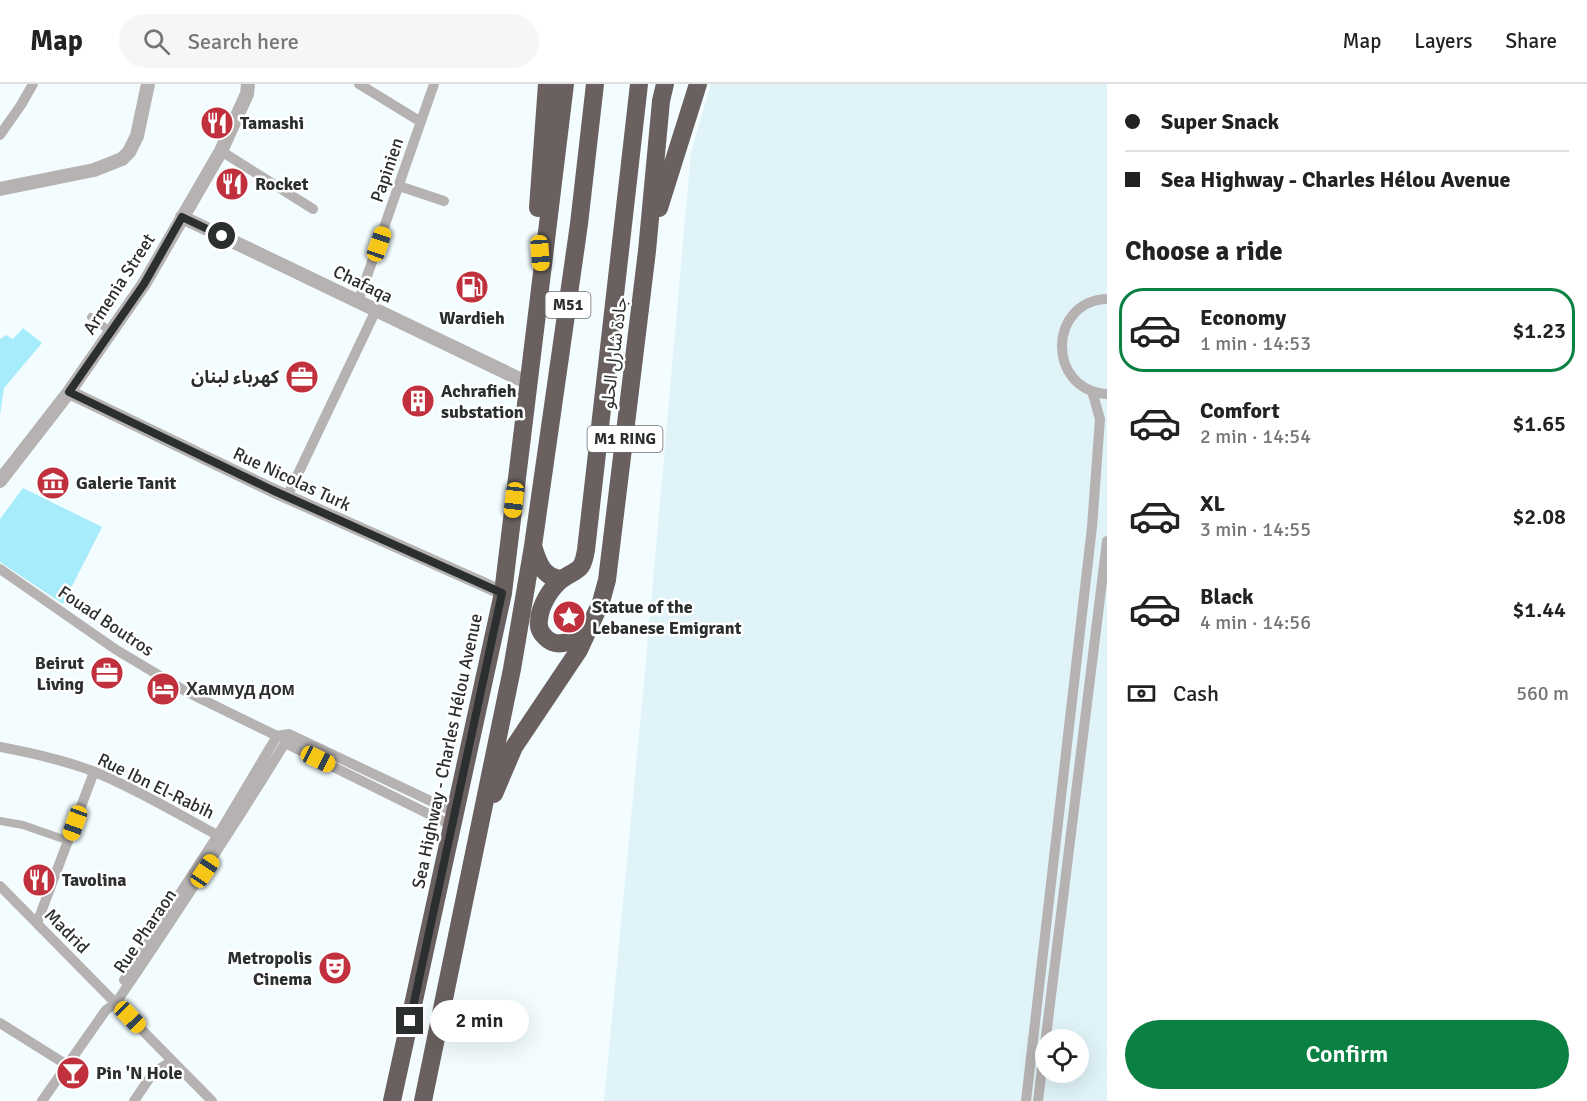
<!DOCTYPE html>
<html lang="en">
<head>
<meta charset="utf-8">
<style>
	:root { --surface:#fff; --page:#f6f6f6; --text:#222; --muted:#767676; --line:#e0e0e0; --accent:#0b8043 }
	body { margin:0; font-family:Signika,"Noto Sans Arabic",sans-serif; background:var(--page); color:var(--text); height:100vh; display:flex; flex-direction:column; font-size:22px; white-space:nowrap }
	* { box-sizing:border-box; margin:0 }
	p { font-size:20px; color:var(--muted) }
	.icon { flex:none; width:33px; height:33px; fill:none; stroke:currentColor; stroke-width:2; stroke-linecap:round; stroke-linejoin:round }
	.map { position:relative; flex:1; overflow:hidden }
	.side { display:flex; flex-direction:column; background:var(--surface); width:480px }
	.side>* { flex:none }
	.banner { display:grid; align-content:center; height:132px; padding:0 18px; background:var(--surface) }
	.fabs { position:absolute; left:1035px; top:945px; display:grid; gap:12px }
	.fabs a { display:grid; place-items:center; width:54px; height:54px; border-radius:50%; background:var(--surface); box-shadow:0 6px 24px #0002; font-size:30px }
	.end { position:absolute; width:27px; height:27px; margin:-14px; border:8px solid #2b2f30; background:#fff; box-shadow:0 0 0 3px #fff }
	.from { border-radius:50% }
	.bubble { position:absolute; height:42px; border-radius:21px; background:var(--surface); box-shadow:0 6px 24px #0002; font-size:20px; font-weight:600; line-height:42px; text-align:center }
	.car { position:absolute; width:18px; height:36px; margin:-18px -9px; border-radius:8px; box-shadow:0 0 4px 2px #0007; background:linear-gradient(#f5c518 24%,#345 0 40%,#f5c518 0 76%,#345 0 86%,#f5c518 0) }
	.banner b { display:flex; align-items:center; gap:21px; height:57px; font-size:22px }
	.banner b+b { border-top:2px solid var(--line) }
	.banner i { width:15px; height:15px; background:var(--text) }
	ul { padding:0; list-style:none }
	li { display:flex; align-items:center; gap:18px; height:84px; margin:0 12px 9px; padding:0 6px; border:3px solid transparent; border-radius:24px }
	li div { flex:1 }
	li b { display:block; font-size:22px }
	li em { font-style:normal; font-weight:600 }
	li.selected { border-color:var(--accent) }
	li>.icon { width:54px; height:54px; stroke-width:1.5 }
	h2 { padding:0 18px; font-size:27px; line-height:72px }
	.pay { display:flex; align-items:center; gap:15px; height:66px; padding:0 18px; font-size:22px }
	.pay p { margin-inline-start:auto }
	.action { display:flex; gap:12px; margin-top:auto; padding:12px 18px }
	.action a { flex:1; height:69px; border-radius:36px; background:var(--accent); color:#fff; font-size:24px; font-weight:600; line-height:69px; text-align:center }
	header { display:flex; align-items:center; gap:36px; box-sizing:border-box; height:84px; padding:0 30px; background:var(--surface); border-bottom:2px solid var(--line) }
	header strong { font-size:28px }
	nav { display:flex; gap:33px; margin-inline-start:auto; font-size:21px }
	.search { width:420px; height:54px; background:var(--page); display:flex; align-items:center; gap:15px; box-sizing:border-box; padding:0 21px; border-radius:33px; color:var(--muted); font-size:22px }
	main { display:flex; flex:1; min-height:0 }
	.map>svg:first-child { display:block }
	.built { fill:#dff3f8; fill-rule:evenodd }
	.green { fill:#a7ecfa }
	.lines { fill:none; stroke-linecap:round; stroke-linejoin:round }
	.pedestrian { stroke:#b7b2b2; stroke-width:8 }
	.minor { stroke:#b7b2b2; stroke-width:10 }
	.tertiary { stroke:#b7b2b2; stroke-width:14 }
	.motorway { stroke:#6a6060; stroke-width:18 }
	.route { stroke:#2b2f30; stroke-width:8 }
	.labels { text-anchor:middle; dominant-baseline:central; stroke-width:5; stroke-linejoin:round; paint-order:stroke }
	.shield { fill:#fff; stroke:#6b6d6e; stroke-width:1.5 }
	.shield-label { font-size:16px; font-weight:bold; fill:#2b2f30 }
	.poi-label { font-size:18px; font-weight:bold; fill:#2b2f30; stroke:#fff; text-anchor:start }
	.street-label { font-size:18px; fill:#2b2f30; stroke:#fff }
</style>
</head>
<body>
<header>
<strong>Map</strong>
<div class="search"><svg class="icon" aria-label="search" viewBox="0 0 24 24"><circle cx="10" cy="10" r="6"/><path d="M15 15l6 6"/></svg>Search here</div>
<nav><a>Map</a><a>Layers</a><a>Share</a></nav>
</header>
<main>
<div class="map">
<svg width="1107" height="1017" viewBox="0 0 1107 1017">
	<rect width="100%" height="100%" fill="#f3fdff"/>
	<path class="built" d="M711,0h396v1017h-503l40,-418 47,-531zM1046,956h32v32h-32z"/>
	<path class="green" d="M23,244l19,15 -38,45 -4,27v-76l6,-4 7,4z
		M23,404l79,39 -39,77 -63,-42v-43z"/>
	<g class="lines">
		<path class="pedestrian" d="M91,233l19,14
			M0,737l23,4 46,16"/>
		<path class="minor" d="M359,0l62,38
			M0,51l21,-30 12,-21
			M221,67l92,58
			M399,102l45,15
			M1107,215c-59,2 -61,91 0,95
			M358,218l76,-218
			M287,413l89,-187
			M0,485l115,80 35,21 37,22 90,44 12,-2 167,79
			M285,659l168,83
			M0,663c32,6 64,13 95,25 44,18 86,44 128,66
			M0,802l212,215
			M37,839l57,-151
			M124,896l94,-145 59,-99
			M0,939l67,42
			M42,1017l64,-91 10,-7c58,-86 115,-172 169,-260l4,-9
			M134,1017l19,-28 19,-12
			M1026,1017l66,-574 8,-108 -8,-28
			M1038,1017l69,-560"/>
		<path class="tertiary" d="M0,105l94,-19 28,-11 7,-7 8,-16 11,-52
			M182,133l346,166
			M69,308l203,98 231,103
			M0,397l69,-89 75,-108 77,-133 26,-57 1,-10"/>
		<path class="motorway" d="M538,124l9,-124
			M659,124l39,-124
			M533,462c5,16 10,33 30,33
			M589,543c-11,12 -31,24 -44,10 -5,-5 -7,-11 -6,-17 1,-14 11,-31 22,-40 16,-12 21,-6 25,-30l53,-466
			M494,710l20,-47 65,-97 22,-48 6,-22 40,-329 14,-150 4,-17
			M392,1017l111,-508 62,-509
			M423,1017l89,-432 21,-123 46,-322 16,-140"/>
	</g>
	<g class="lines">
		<path class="route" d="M222,152l-40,-19 -38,67 -75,108 203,98 230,103 -92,428"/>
	</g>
	<defs>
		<symbol id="restaurant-disc" viewBox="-11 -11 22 22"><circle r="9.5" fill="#c0303d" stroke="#fff"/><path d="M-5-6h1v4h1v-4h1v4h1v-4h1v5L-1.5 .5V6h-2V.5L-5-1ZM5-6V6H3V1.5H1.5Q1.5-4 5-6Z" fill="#fff"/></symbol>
		<symbol id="fuel-disc" viewBox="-11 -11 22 22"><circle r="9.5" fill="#c0303d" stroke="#fff"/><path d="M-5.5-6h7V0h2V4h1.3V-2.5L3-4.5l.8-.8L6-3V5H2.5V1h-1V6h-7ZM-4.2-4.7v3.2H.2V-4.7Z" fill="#fff"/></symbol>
		<symbol id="office-disc" viewBox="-11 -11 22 22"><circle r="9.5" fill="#c0303d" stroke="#fff"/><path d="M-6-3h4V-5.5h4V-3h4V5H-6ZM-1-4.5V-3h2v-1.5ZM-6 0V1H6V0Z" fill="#fff"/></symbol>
		<symbol id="building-disc" viewBox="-11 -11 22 22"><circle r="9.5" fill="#c0303d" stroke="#fff"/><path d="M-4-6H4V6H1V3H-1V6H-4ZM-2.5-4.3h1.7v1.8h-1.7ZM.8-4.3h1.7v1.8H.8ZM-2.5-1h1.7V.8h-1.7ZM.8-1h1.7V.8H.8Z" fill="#fff"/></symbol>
		<symbol id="museum-disc" viewBox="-11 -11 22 22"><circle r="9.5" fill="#c0303d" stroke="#fff"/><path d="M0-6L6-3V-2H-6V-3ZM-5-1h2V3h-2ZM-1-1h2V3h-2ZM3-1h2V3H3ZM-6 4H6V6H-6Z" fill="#fff"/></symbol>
		<symbol id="sight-disc" viewBox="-11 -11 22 22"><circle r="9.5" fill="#c0303d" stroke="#fff"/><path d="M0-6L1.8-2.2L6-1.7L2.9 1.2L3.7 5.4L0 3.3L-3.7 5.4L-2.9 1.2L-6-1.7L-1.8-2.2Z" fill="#fff"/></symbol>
		<symbol id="hotel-disc" viewBox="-11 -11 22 22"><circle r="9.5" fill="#c0303d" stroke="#fff"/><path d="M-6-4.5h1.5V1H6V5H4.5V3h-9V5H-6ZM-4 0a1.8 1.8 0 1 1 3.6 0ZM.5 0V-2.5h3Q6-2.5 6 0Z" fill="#fff"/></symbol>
		<symbol id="theatre-disc" viewBox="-11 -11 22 22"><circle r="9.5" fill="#c0303d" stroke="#fff"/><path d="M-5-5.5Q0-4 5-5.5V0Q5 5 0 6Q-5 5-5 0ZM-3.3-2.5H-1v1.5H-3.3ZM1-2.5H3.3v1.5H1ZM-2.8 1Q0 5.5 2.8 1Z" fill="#fff"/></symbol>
		<symbol id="bar-disc" viewBox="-11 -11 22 22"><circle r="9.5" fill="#c0303d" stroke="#fff"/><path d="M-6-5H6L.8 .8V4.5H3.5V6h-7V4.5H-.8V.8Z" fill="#fff"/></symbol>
	</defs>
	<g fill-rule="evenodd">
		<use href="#restaurant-disc" x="198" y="20" width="38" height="38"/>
		<use href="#restaurant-disc" x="213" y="81" width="38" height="38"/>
		<use href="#fuel-disc" x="453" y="184" width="38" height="38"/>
		<use href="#office-disc" x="283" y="274" width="38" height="38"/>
		<use href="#building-disc" x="399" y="298" width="38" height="38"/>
		<use href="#museum-disc" x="34" y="380" width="38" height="38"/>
		<use href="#sight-disc" x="550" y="514" width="38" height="38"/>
		<use href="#office-disc" x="88" y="570" width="38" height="38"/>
		<use href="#hotel-disc" x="144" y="586" width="38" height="38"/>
		<use href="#restaurant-disc" x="20" y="777" width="38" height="38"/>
		<use href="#theatre-disc" x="316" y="865" width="38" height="38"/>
		<use href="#bar-disc" x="54" y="970" width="38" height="38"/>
	</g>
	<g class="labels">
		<g class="shield">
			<rect x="545.5" y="208" width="45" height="26" rx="4.5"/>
			<rect x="587.5" y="342" width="75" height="26" rx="4.5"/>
		</g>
		<g class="shield-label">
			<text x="568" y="221">M51</text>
			<text x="625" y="355">M1 RING</text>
		</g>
		<g class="poi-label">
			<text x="240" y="39">Tamashi</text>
			<text x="255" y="100">Rocket</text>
			<text x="472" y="234" text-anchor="middle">Wardieh</text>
			<text x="279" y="293" text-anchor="end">كهرباء لبنان</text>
			<text x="441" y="307">Achrafieh<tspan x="441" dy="21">substation</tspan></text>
			<text x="76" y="399">Galerie Tanit</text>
			<text x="592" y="523">Statue of the<tspan x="592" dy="21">Lebanese Emigrant</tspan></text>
			<text x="84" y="579" text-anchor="end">Beirut<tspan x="84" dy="21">Living</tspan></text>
			<text x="186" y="605">Хаммуд дом</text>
			<text x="62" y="796">Tavolina</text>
			<text x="312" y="874" text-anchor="end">Metropolis<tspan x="312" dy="21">Cinema</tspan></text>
			<text x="96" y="989">Pin 'N Hole</text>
		</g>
		<g class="street-label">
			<text transform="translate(387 86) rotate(-71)">Papinien</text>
			<text transform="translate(119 200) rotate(-57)">Armenia Street</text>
			<text transform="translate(363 200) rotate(26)">Chafaqa</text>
			<text transform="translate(614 269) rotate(-83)">جادة شارل الحلو</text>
			<text transform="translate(292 395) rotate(25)">Rue Nicolas Turk</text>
			<text transform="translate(106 537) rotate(34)">Fouad Boutros</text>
			<text transform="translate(447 667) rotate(-78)">Sea Highway - Charles Hélou Avenue</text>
			<text transform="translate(156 702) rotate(26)">Rue Ibn El-Rabih</text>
			<text transform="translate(67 847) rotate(45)">Madrid</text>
			<text transform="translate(145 847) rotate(-56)">Rue Pharaon</text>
		</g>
	</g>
</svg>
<div class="fabs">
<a><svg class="icon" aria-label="locate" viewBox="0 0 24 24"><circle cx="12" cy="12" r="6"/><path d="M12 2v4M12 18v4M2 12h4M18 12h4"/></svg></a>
</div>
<i class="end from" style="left:222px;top:152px"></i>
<i class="end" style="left:410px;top:937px"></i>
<div class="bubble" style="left:430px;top:916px;width:99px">2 min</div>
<i class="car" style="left:379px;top:160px;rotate:19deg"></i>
<i class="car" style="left:540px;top:169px;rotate:176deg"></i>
<i class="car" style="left:514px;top:416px;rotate:187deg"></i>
<i class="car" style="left:318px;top:675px;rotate:116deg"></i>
<i class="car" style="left:75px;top:739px;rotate:200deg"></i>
<i class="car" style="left:205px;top:787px;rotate:34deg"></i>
<i class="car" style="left:130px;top:933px;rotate:136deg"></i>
</div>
<section class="side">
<div class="banner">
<b><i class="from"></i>Super Snack</b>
<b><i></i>Sea Highway - Charles Hélou Avenue</b>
</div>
<h2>Choose a ride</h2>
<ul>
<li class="selected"><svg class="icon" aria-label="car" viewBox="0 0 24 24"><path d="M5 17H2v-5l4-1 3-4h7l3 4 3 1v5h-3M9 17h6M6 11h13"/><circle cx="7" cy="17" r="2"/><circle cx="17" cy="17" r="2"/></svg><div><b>Economy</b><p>1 min · 14:53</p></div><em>$1.23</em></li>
<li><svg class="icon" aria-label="car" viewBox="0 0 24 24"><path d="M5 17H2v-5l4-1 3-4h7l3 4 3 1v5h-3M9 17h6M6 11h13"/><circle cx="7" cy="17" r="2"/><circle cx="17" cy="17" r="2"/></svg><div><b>Comfort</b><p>2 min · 14:54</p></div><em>$1.65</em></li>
<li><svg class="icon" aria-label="car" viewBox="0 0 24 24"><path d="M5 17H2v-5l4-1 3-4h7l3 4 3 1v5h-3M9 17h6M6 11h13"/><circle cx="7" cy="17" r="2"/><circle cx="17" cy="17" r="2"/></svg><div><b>XL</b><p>3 min · 14:55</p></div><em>$2.08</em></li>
<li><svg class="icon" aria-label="car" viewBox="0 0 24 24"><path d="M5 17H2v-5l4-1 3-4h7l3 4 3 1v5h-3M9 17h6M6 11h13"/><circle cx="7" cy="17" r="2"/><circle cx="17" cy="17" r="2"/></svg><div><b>Black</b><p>4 min · 14:56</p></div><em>$1.44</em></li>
</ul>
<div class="pay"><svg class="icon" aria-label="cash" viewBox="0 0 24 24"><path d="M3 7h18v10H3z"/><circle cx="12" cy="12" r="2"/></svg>Cash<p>560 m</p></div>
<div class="action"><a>Confirm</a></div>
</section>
</main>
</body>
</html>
